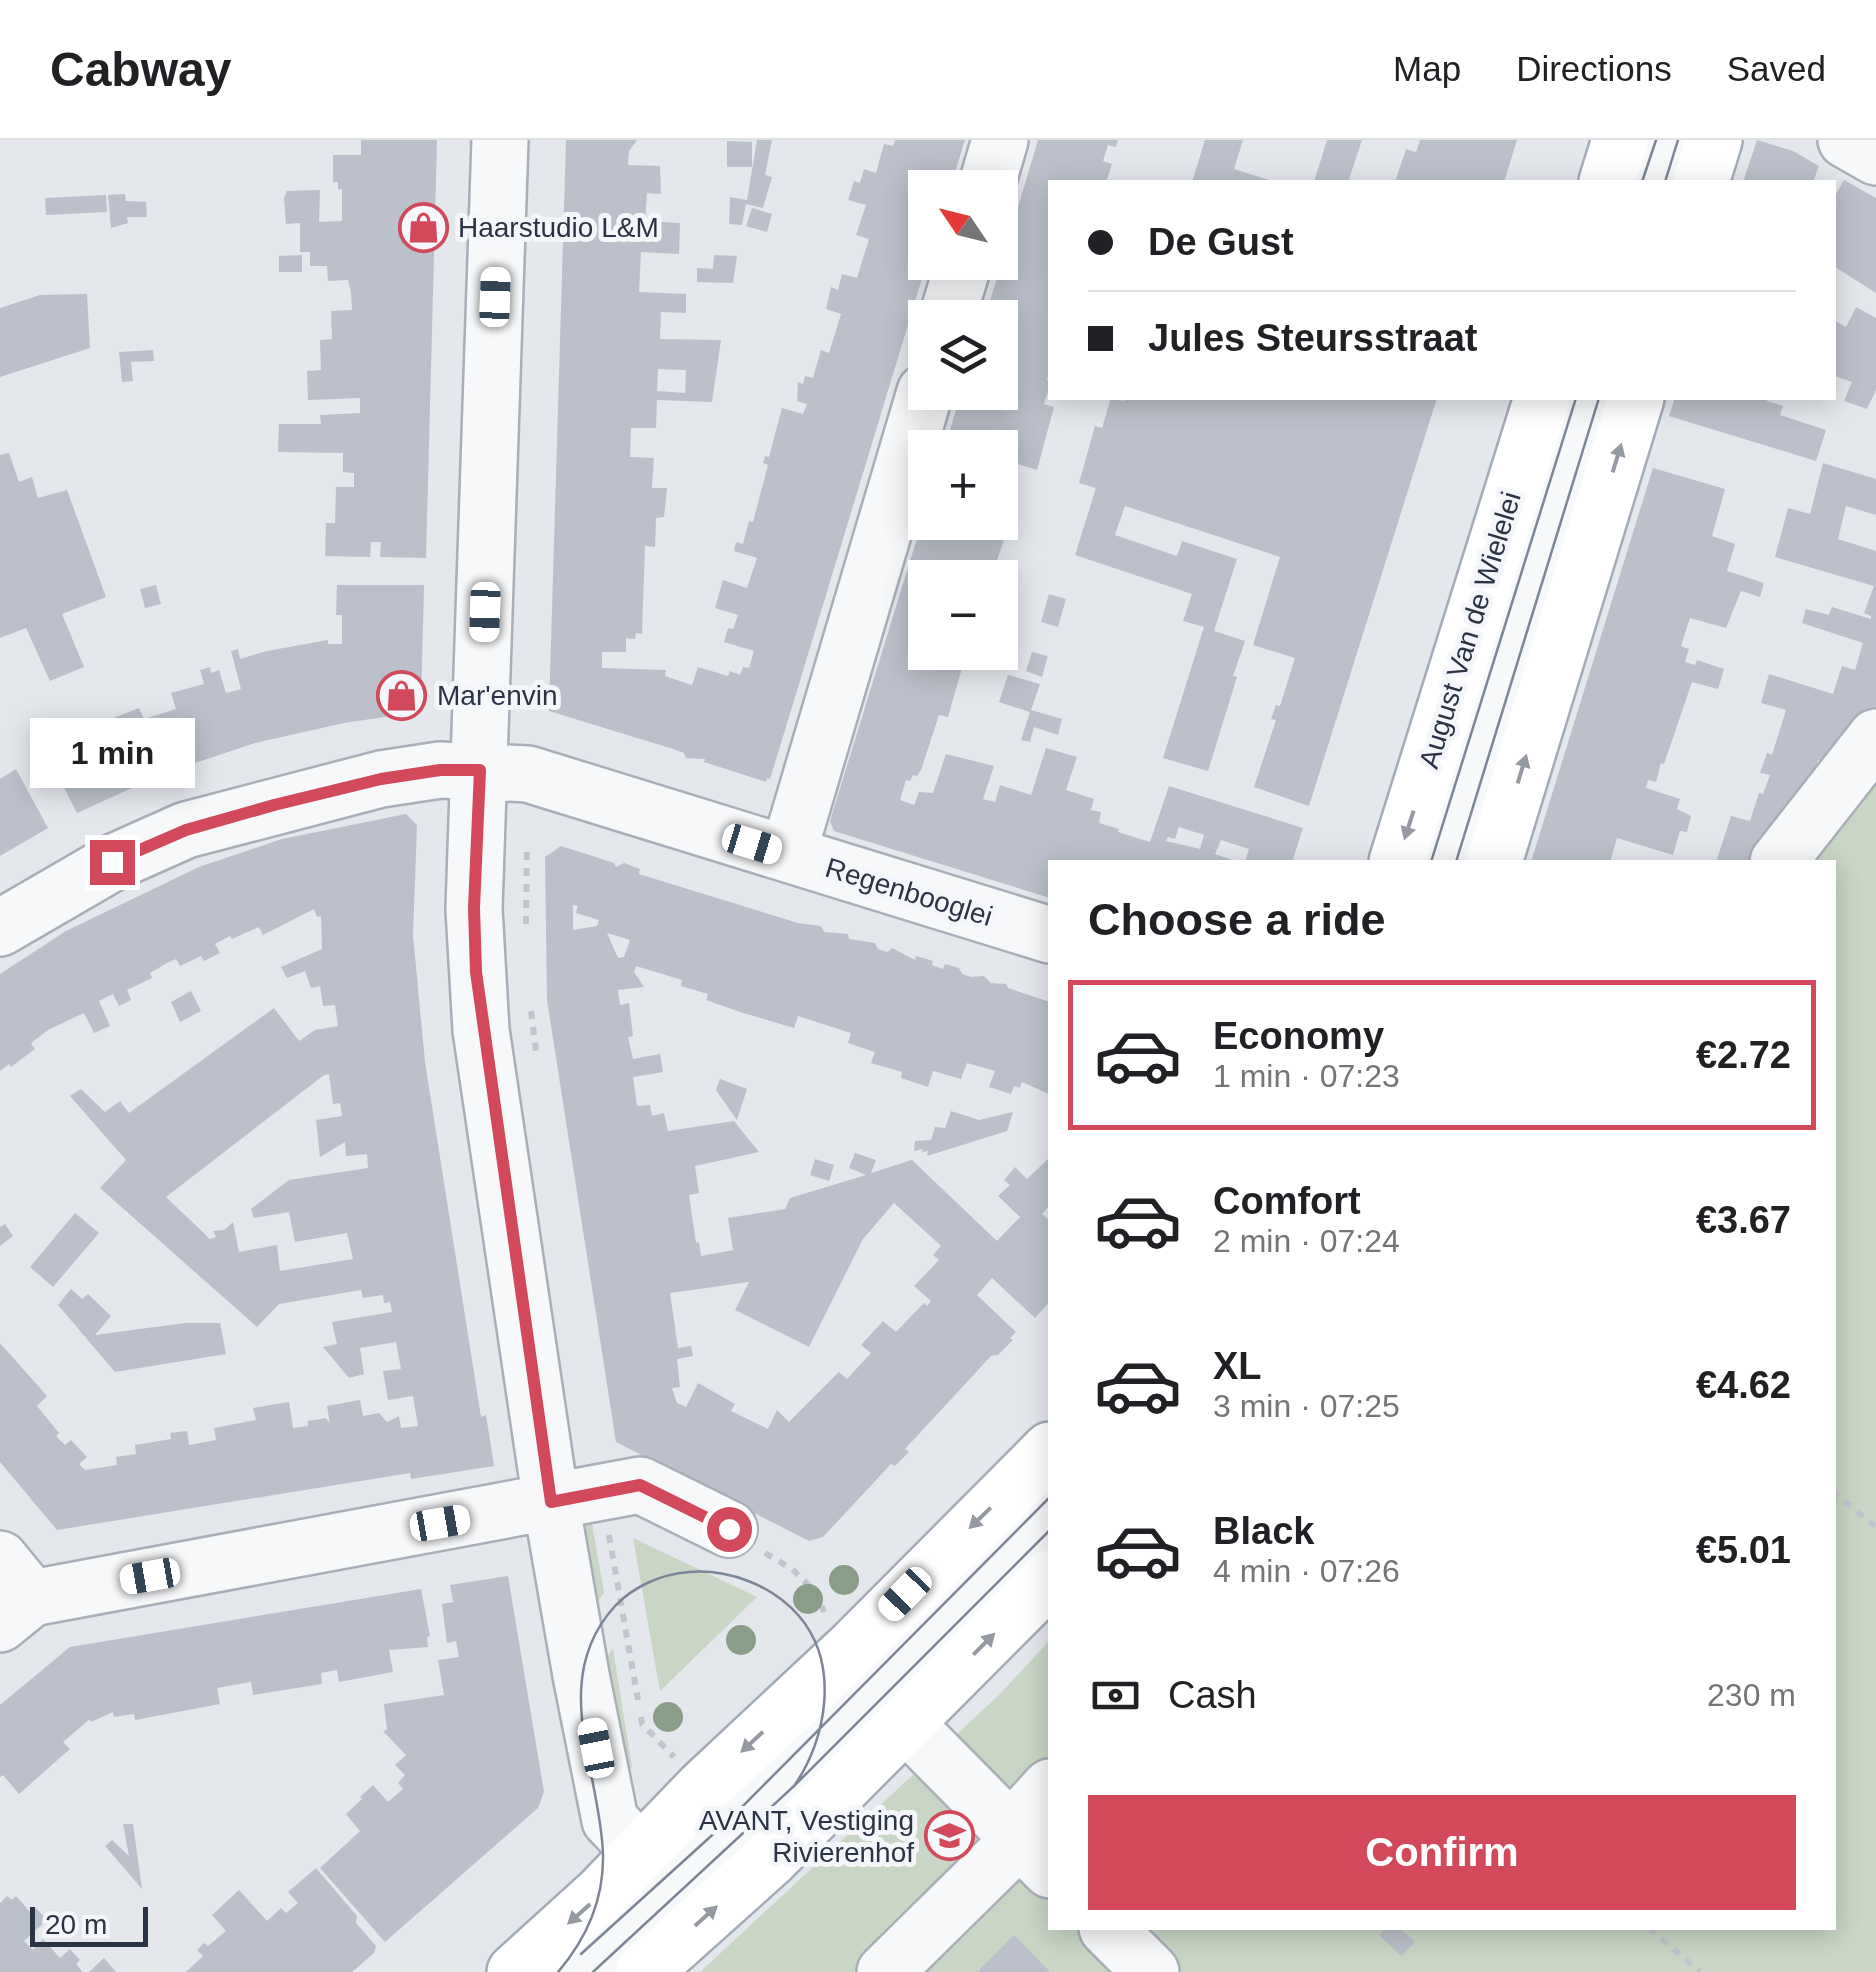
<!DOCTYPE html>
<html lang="en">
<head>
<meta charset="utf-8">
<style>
	:root { --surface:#fff; --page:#f6f6f6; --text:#202124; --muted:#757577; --line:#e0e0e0; --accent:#d1495b }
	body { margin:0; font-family:Helvetica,sans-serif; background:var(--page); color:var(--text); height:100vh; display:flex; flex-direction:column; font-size:38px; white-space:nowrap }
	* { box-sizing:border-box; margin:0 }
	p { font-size:32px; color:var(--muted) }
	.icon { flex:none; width:55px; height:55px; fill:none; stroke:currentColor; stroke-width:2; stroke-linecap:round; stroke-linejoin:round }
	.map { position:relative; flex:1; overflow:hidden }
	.sheet { position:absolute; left:1048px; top:720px; width:788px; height:1070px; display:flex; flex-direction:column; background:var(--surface); border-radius:0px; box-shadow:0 5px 25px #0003 }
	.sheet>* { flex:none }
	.top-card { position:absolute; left:1048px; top:40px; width:788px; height:220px; border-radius:0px; box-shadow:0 5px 25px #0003; display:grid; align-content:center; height:220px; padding:0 40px; background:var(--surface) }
	.needle { width:65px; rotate:305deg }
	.tools { position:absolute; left:908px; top:30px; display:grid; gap:20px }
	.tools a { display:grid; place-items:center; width:110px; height:110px; border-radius:0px; background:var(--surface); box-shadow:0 5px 25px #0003; font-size:50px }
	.scale { position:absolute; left:30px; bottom:25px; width:118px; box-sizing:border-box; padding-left:10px; border:5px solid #2b3445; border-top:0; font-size:28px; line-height:35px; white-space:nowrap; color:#2b3445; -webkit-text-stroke:8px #f4f6f9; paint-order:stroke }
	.end { position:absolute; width:45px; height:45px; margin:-22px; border:12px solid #d1495b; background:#fff; box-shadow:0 0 0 5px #fff }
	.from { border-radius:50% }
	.bubble { position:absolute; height:70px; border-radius:0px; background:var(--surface); box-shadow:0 5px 25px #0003; font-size:32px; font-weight:700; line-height:70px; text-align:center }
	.car { position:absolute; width:30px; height:60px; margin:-30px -15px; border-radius:12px; box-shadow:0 0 8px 2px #0007; background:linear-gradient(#fff 24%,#345 0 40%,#fff 0 76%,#345 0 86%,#fff 0) }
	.top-card b { display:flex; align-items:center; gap:35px; height:95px; font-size:38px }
	.top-card b+b { border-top:2px solid var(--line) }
	.top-card i { width:25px; height:25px; background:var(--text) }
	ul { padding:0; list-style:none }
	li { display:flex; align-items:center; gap:30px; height:150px; margin:0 20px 15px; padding:0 20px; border:5px solid transparent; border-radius:0px }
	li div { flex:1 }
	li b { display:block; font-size:38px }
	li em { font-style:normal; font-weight:700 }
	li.current { border-color:var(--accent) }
	li>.icon { width:90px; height:90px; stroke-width:1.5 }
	h2 { padding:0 40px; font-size:45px; line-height:120px }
	.pay { display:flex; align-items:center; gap:25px; height:110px; padding:0 40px; font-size:38px }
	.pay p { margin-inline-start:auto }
	.primary-button { display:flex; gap:20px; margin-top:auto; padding:20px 40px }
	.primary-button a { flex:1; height:115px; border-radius:0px; background:var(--accent); color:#fff; font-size:40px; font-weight:700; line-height:115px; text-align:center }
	header { display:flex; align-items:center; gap:60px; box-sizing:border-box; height:140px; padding:0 50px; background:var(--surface); border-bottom:2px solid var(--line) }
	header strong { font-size:48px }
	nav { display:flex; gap:55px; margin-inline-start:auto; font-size:35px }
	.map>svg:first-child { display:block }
	.green { fill:#c9d6c5 }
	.building { fill:#bbc0ca; fill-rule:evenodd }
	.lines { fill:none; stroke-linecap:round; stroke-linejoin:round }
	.minor-casing { stroke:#a9aeb7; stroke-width:60 }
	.major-casing { stroke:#a3abb8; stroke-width:60 }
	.path { stroke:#c2c5cb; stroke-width:6; stroke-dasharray:8 8; stroke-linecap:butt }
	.minor { stroke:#f7f8fa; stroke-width:55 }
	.major { stroke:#fff; stroke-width:55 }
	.tram { stroke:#7d8696; stroke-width:2.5 }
	.tree { fill:#899d89 }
	.oneway { fill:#959aa2 }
	.route { stroke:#d1495b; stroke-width:12 }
	.labels { text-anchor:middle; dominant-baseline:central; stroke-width:10; stroke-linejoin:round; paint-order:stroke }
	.poi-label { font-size:28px; fill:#2b3445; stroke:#f4f6f9; text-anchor:start }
	.street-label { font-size:28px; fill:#2b3445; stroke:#f4f6f9 }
</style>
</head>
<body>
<header>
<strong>Cabway</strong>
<nav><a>Map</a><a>Directions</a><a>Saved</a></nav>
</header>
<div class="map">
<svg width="1876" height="1832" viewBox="0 0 1876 1832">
	<rect width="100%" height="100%" fill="#e4e7ec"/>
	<path class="green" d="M1876,625v1207h-1176l299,-277 51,-55v288h782v-1066h-32z
		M591,1378l13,75 -16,21 -15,-95z
		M633,1398l124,59 -97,94z
		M613,1509l19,118 -17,16 -17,-114z"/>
	<path class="building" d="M361,0h76l-11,418 -46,-1 1,-15h-10l-1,15 -45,-1 1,-33h9l1,-36h18v-14l-11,-1v-19l-65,-1 1,-28h42l-1,-9 40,-2v-15l-52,2 -1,-29 14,-1 -1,-30 12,-1 -1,-28 21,-1 -1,-18 -3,-12 -20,1 -1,-15h-17v-14h-10v-29l-14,1 -2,-26 3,-7 33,-1 -1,32 23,-1v-32l-4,1v-8h-5v-27h28z
		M566,0h71l-8,11 -1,14 32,1 1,28 -14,-1 -2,28 35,2 -1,31 -38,-2 -2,40 47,2v19l-25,-1 -1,27 61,1 -9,62 -55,-2 -1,28h-25l-1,29 24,1 -2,30h15l-3,29 -8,1 -1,29 -10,-1 -3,88 -6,-1 -1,6 -9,-1v14h-24v16l64,2 -1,6 27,9 6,-18 30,9 2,-5 10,4 3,-8 6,1 5,-17 -30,-9 4,-14 5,1 5,-14 -23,-7 8,-28 24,8 10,-30 -23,-7 2,-9 7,2 6,-23 4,1 15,-57 -5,-2 2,-7 4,1 13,-49 21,6 4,-10 -10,-3 1,-19 5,2 2,-8 8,2 8,-28 8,3 12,-39 -15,-5 5,-22 7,3 4,-16 15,4 12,-39 -13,-4 10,-30 -18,-5 6,-19 6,2 4,-14 12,4 8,-29 9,2 2,-6h70l-15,48h-25l2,74 -145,478 -12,39 -3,-1 -1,4 -62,-20 1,-3 -19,-1 -2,-5 -11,-4 -124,-38zM658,229l28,1 -1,23 -28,-2z
		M757,0h15l-7,35 7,2 -9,31 -17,-4 -4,21 -13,-1 1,-27 17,3z
		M1038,0h80l-2,7 -8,-2 -5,16 9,3 -6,18h-56v188l-3,9 3,7 -6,18 10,3 -17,63 -29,-9 -4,11 -4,-2v-22h-55l16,-56h39v-74h-15z
		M1205,0h38l-9,29 41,13h-83z
		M1327,0h35l-14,42h-34z
		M1420,0h97l-13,42h-109l11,-33 10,3z
		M1757,0l36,11 26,15 -6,16h-70z
		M727,1l25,1v25h-25z
		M1844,40l32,18v95l-44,-28v-64z
		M125,54l1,7 20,1 1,15h-20l1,6 -17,5 -3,-33z
		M106,55l1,17 -61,3 -1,-17z
		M752,68l20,6 -5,18 -21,-6z
		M302,115v17h-23v-16z
		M714,115l23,1 -4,27 -36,-1v-14l16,1z
		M87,154l3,54 -90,29v-69l40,-13z
		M1856,167l20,11v72l-9,19 -23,-8 8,-19 -20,-7v-56l14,8z
		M153,210l1,11 -23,1 2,19 -11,1 -3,-30z
		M1111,258l13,3 1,-3h312l-128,408 -55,-19 22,-67 -5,-1 5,-14 4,1 15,-48 -42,-13 27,-88 -155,-51 -10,29 62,21 5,-15 55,18 -23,72 31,10 -12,35 4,1 -29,94 -45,-13 41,-131 -21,-6 9,-27 -117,-39 21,-67 -17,-5 16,-57 7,2z
		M1675,258h93l-1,3 16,5 -3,9 46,15 -10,31 -147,-45z
		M9,313l10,29 13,-5 6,21 29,-8 39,107 -44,17 22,53 -34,14 -24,-53 -26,10v-183z
		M1823,323l53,16v36l-30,-9 -8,33 38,12v163l-41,51 -17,-5 -15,48 -44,54h-43l15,-46 19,5 9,-28 4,1 7,-19 -10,-2 7,-20 5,2 14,-45 -25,-7 8,-29 64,20 9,-28 13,4 8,-27 -61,-20 4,-14 23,6 3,-8 39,12v-3l-7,-3 10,-27 -99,-29 13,-49 22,6z
		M1653,328l72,21 -13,47 23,8 -8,27 37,12 -4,14 -19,-6 -15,37 -36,-10 -9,28 8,3 -4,13 10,3 2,-5 27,9 -6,20 -26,-7 -28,82 -3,-1 -5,19 -8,-2 -2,8 34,11 -3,10 14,7 -4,16 -7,-1 -7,24 -56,-17 -7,24h-79z
		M922,382h73l13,6 -15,44 -10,-4 -3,10h-55v74h47l-3,10 -5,-1 -16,56 -9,-2 -18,55 -4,6 -4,-1 -3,6 -4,-1 -6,20 14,5 5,-13 14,1 13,-39 48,12 -11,33 12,3 5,-17 31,10 15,-47 31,9 -11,33 28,9 -3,11 10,2 -2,11 20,6 -1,3 32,10 19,-56 134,42 -11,34h-47l4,-13 -28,-9 -6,14 23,8h-188v36l-216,-67 -4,-10zM1179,687l25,8 -4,14 -34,-8 2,-4 7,2z
		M156,445l5,19 -16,4 -5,-19z
		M337,445h87l-3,118 -9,10 -68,10 -89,20 -90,30 -88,40 -26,-51 29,-16 -4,-10 7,-3 6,11 25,-11 -6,-13 31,-12 5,11 32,-10 -5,-16 33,-9 -4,-14 10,-3 1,6 8,-3 7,23 15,-4 -10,-38 7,-2 2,10 27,-8 61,-11v4h14v-29h-6z
		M1049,454l17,5 -8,28 -17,-5z
		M1032,512l16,4 -6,21 -16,-6z
		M1008,535l32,9 -9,26 31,9 -4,16 -24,-8 -4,15 -9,-2 9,-28 -31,-10z
		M16,629l32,59 -48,28v-77z
		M406,674l11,11 -4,110 12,127 56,355 5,-2 8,51 -83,13 -1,-6 -353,57 -57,-68v-119l47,53 -10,10 22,27 -3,3 9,9 6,-5 16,17 -8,7 6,6 32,-5 -1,-8 20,-3 -1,-9 36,-6 -1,-6 17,-2 2,14 27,-5 -2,-12 42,-8 -3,-12 36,-6 4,26 15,-2v-5l18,-3 4,6 -3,-18 33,-6 3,16 16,-3 8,9 12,-6 2,12 17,-2 -5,-30 -25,4 -5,-29 18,-2 -5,-27 -36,6 4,26 -15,4 -26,-31 14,-3 -5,-22 60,-10 -2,-10 -6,1 -1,-8 -20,3 -2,-8 -82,14 -22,23 -157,-139 26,-28 -56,-64 11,-7 24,23 15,-11 9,12 145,-105 25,33 16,-11 23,-4 -3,-21 -12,1 -3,-20 -9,2 -6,-17 -18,7 -6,-11 41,-18 -1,-33 -4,1 -3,-8 -51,26 -4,-8 -27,12 -2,-3 -15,8 5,9 -16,8 -3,-5 -21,10 -4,-7 -9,4 -17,10 2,5 -25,12 4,10 -12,6 -6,-12 -14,7 11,25 -16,7 -10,-20 -36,17 -17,13 4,6 -24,18 -2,-3 -9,7v-97l66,-43 133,-64 83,-28zM329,934l4,30 7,-1 2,13 -26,4 4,37 25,-15 1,14 21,-2 1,14 -79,12 -38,29 3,9 35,-6 6,30 52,-9 6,26 -73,12 -3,-26 -38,7 -6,-30 -9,8 -11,1 3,6 -6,2 -44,-42 158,-122z
		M561,706l53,17 2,4 8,-4 16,6 -1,5 159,49 23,3 3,6 24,2 1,5 26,4 3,6 10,3 4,-4 23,12 1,-4 17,5 -1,4 11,4 2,-5 14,4 3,6 9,3 13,-1 7,7 15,1 2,4 42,14 -1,92 -27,-12 -2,6 -6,-2 -3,8 -22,-7 6,-16 -28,-8 -6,16 -28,-8 -5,16 -27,-9 1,-6 -31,-9 4,-11 -27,-9 3,-10 -53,-17 -4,12 -54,-16 -34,-12 2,-6 -27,-8 1,-6 -46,-14 -2,6 10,15 -26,3 2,15 9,-2 4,33 -5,1 5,22 27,-5 3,18 -30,5 4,29 13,-1 2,11 12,-3 4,18 66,-10 25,31 -64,14 4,27 -10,2 7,48 3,-1 2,14 32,-6 -5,-32 57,-9 5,-11 76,-23 -17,-7 6,-15 21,7 -5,13 41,-13 85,81 23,-24 -22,-21 12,-11 -6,-5 11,-13 12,12 23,-22v48l-8,9 8,7v80l-15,17 -43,-40 -15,17 39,37 -6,6 3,2 -15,15 -7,1 -86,93 4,3 -14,14 -4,-2 -68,73 -14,4 -193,-99 -69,-442 -2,-143zM573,765l5,1 -2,7 23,7 -2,6 -24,4zM607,793l23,7 -6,17 -6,1zM894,1063l47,43 -8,9 6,5 -25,26 17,15 -4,5 -3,-3 -28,29 -13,-11 -22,24 10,8 -24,26 -8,-7 -50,50 -12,-12 -9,19 -37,-18 4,-7 -37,-21 -12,24 -9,-4 -5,-15 8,-1 -3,-28 16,-3 -2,-10 -13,2 -8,-55 79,-11 -14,28 74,37 54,-108z
		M191,851l10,20 -21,11 -9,-20z
		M720,939l27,10 -10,31 -21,-30z
		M951,971l28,9 34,-8 -6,19 -80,25 1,-5 -6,1 1,-3 -9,2 1,-10 16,-1 4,-13 10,1z
		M815,1019l19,6 -5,16 -19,-6z
		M75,1073l24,20 -46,54 -23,-20z
		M5,1084l8,12 -13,10v-19z
		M71,1149l11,10 6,-5 23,22 -16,19 90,-12h35l6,31 -111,18 -57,-67z
		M508,1436l36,216 -6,16 -153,134 -65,-74 40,-37 -14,-17 16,-15 -2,-2 13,-12 15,17 15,-13 -5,-6 7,-8 -10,-10 11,-10 -23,-24 4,-1 -3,-26 60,-9 -6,-35 21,-3 -3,-16 -9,2 -5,-39 11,-2 -3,-17z
		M421,1449l9,47 -3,1 1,10 -39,3 4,22 -54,10 -2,-12 -16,3 1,11 -69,11 -2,-13 -34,6 3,16 -85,16 -1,-6 -20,3 -1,-5 -22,10 -1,-3 -27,23 7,7 -51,45 -16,-19 -3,2v-72l70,-58z
		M123,1684h10l9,65 -37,-43 7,-6 17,16z
		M316,1728l41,48 -1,7 20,23 -2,7 -22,19h-166l17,-16 -6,-6 7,-7 4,3 18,-15 -14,-16 27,-25 28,31 14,-13 5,5 12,-10 -10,-11z
		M7,1756l5,4 4,-4 15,17 5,-5 11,12 -23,21 9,9 10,-11 17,19 10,-9 10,11 -4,4 7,8h-83v-69z
		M1386,1788h14l15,14 -14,14 -22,-21z
		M1014,1795l36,37h-73z
		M104,1818l12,14h-27z"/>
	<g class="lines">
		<defs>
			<path id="minor" d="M500,0l-26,769 7,121 70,472 30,173 29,145 30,32
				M1846,0l30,17
				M1654,42l13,-42
				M986,48l14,-48
				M947,178l17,-56
				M788,714l137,-462
				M1444,722l144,-464
				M1778,722l98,-125
				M0,788l112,-65 74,-33 195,-51 59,-9 88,4 522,161
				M0,1419l32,39
				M0,1484l32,-26 608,-113 89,44
				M905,1583l145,147
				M1011,1690l39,-43
				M1107,1788l44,44
				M576,1832l161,-147 313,-312
				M885,1832l135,-133"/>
			<path id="major" d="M1607,42l13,-42
				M1701,42l13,-42
				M1397,722l145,-464
				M1494,722l142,-464
				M515,1832l85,-77 103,-107 153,-143 194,-195
				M644,1832l125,-112 281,-282"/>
		</defs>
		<use href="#minor" class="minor-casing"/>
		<use href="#major" class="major-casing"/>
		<path class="path" d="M526,784l1,-78
			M531,871l6,47
			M1832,1351l44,36
			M609,1395l29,165
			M765,1413l27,16 25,24 7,19
			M641,1577l1,7 32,33
			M1649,1788l51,44"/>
		<use href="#minor" class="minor"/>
		<use href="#major" class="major"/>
		<path class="tram" d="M1642,42l14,-42
			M1665,42l13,-42
			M1431,722l145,-464
			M1456,722l143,-464
			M581,1814l150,-136 319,-321
			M558,1832c29,-34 46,-72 45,-118 -3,-85 -55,-174 12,-248 19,-20 47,-32 74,-34 40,-3 83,13 110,44 41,48 28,123 -5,170
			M593,1832l201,-186 256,-256"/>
	</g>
	<g class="tree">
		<circle cx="844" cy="1440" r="15"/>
		<circle cx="808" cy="1459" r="15"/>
		<circle cx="741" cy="1500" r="15"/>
		<circle cx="668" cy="1577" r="15"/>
	</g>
	<defs><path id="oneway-solid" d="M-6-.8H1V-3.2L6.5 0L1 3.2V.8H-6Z" transform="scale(2.5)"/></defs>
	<g class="oneway">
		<use href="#oneway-solid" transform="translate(1617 318) rotate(-73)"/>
		<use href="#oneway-solid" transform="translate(1522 629) rotate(-73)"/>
		<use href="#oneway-solid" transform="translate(1409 685) rotate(108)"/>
		<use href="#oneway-solid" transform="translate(980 1378) rotate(136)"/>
		<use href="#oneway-solid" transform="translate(984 1504) rotate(-45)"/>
		<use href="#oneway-solid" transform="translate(752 1602) rotate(137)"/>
		<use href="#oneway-solid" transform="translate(579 1774) rotate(138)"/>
		<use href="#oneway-solid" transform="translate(706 1776) rotate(-42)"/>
	</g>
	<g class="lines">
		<path class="route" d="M112,722l74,-32 88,-25 107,-26 59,-9h40l-6,138 2,64 75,530 89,-17 89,44"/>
	</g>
	<defs>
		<symbol id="shop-ring" viewBox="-11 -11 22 22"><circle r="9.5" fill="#f4f6f9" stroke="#d1495b" stroke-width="1.5"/><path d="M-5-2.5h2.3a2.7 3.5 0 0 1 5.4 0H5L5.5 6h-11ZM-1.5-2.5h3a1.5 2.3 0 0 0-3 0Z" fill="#d1495b"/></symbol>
		<symbol id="school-ring" viewBox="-11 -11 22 22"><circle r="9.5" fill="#f4f6f9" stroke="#d1495b" stroke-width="1.5"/><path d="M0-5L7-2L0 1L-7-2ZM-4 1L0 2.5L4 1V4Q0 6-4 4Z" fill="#d1495b"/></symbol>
	</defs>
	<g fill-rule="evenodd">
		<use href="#shop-ring" x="396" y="60" width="55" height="55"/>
		<use href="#shop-ring" x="374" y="528" width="55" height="55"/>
		<use href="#school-ring" x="922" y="1668" width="55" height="55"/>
	</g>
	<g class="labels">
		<g class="poi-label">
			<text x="458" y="87">Haarstudio L&amp;M</text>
			<text x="437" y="555">Mar'envin</text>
			<text x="914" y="1680" text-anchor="end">AVANT, Vestiging<tspan x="914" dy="32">Rivierenhof</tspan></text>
		</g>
		<g class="street-label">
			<text transform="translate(1470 490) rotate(-73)">August Van de Wielelei</text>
			<text transform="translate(909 752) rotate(17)">Regenbooglei</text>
		</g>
	</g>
</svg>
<div class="tools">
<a><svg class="needle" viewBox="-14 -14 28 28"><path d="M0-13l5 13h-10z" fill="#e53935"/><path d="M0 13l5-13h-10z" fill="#757577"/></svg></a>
<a><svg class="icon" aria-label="layers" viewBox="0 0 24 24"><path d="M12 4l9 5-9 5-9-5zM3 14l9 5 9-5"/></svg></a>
<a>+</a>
<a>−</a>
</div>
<div class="scale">20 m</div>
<i class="end from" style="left:729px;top:1389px"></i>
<i class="end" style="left:112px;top:722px"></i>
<div class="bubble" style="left:30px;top:578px;width:165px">1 min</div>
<i class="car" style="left:495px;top:157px;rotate:2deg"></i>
<i class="car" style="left:485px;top:472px;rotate:182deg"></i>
<i class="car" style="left:752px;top:704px;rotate:107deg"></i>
<i class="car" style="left:440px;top:1383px;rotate:80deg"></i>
<i class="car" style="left:150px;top:1436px;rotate:260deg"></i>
<i class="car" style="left:905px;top:1454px;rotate:224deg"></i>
<i class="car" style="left:596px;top:1608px;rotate:349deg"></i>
<div class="top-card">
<b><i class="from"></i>De Gust</b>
<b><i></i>Jules Steursstraat</b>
</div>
<section class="sheet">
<h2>Choose a ride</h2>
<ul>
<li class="current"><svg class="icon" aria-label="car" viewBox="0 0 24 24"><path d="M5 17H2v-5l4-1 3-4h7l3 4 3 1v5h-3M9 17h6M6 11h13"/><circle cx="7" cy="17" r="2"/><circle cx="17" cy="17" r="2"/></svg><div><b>Economy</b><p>1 min · 07:23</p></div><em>€2.72</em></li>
<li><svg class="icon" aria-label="car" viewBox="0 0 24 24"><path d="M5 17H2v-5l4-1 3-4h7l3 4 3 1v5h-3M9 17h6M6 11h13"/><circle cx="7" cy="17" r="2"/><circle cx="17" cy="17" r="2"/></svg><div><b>Comfort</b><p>2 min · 07:24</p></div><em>€3.67</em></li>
<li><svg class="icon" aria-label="car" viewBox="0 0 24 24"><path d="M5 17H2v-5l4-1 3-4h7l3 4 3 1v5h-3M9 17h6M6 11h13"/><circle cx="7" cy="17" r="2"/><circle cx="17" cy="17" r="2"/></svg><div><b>XL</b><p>3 min · 07:25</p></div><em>€4.62</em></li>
<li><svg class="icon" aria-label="car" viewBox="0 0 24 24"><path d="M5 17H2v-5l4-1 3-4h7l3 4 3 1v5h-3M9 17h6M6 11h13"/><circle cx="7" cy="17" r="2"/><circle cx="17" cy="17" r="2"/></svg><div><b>Black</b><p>4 min · 07:26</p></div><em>€5.01</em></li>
</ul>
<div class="pay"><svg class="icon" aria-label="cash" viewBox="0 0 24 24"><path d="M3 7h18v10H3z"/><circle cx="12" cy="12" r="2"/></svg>Cash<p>230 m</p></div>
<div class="primary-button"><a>Confirm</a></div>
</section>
</div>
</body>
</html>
